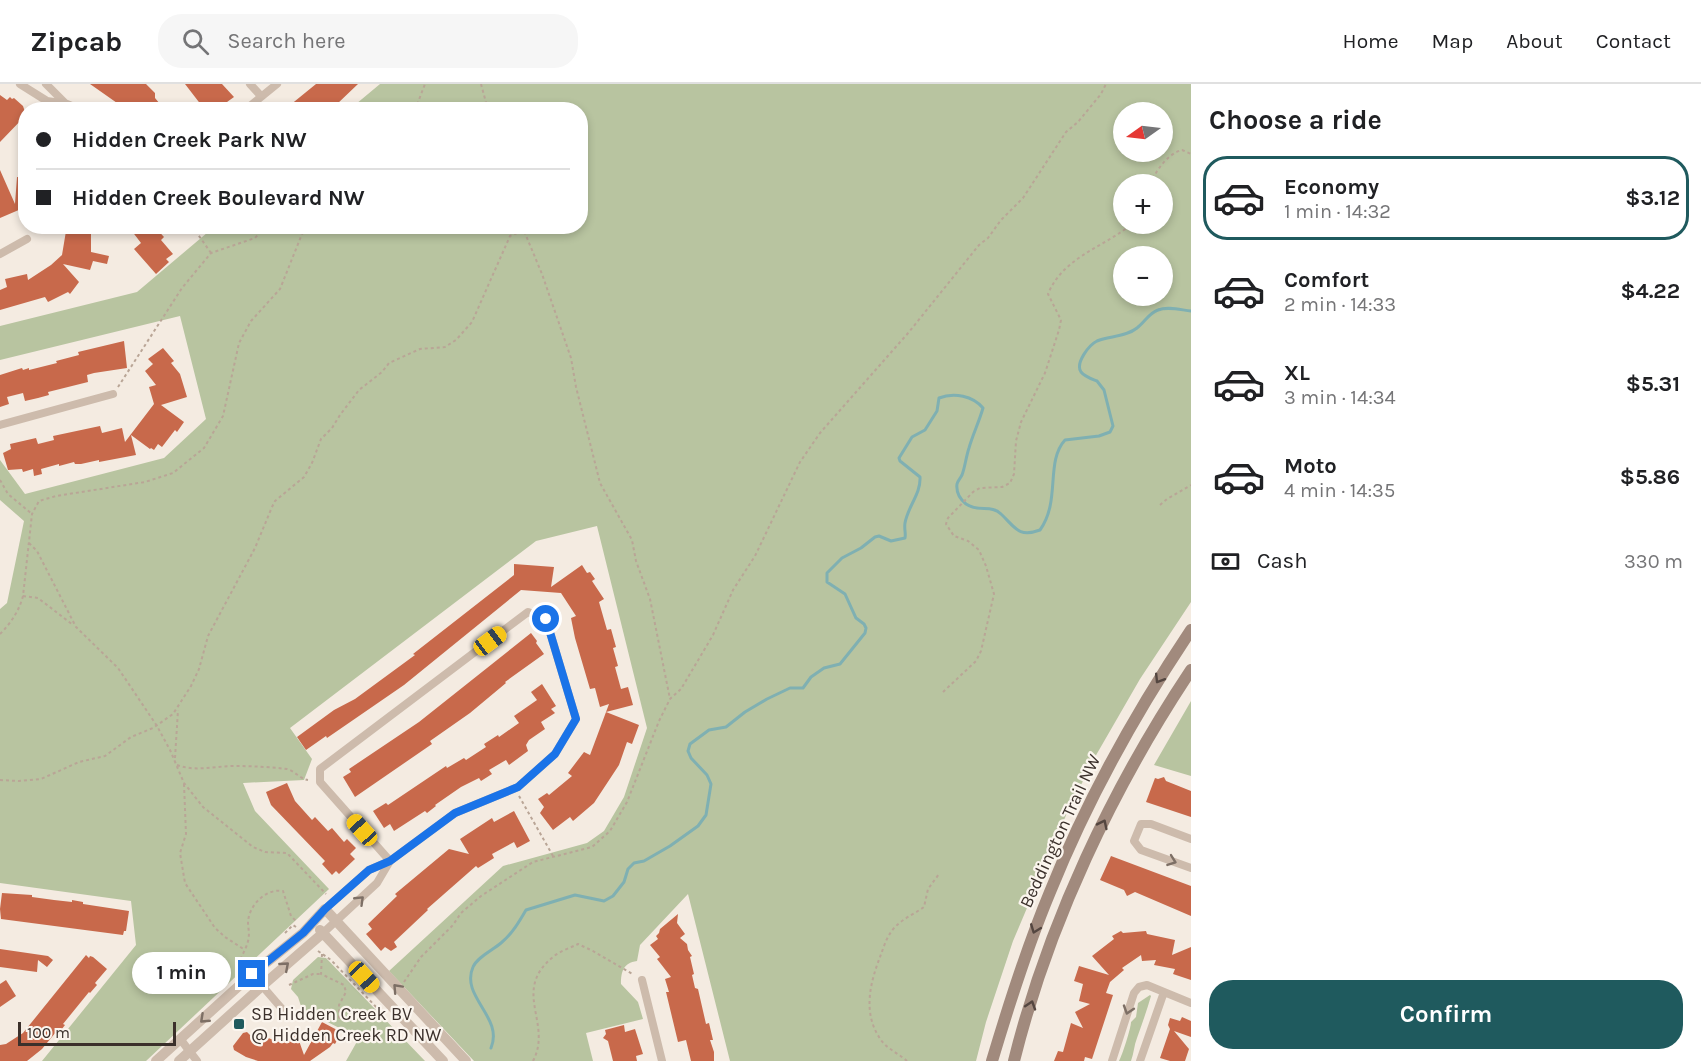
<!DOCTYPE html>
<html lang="en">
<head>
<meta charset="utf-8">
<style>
	:root { --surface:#fff; --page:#f6f6f6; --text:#202124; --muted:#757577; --line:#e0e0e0; --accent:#1f5a5e }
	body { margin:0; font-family:Karla,sans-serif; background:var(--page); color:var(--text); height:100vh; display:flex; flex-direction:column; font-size:22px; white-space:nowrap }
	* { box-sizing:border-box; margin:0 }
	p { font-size:20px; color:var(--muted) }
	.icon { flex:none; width:33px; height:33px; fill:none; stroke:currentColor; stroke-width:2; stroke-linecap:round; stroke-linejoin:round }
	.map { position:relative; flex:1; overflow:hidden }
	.drawer { display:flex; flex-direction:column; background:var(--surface); width:510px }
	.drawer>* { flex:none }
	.banner { position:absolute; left:18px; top:18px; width:570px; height:132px; border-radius:24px; box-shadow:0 3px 9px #0003; display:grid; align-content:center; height:132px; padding:0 18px; background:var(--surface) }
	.needle { width:39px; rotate:256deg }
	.fabs { position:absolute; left:1113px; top:18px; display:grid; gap:12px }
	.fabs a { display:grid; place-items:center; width:60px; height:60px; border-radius:50%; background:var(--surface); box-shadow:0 3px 9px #0003; font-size:30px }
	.scale { position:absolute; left:18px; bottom:15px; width:158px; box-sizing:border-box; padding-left:6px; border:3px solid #3b302b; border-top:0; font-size:16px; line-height:21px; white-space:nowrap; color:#3b302b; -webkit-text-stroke:4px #fbf5ee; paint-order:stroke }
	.end { position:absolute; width:27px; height:27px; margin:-14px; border:8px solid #1a73e8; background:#fff; box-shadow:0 0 0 3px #fff }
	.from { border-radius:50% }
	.bubble { position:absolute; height:42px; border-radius:21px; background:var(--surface); box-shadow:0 3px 9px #0003; font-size:20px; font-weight:700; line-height:42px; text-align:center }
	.car { position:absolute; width:18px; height:36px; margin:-18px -9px; border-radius:8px; box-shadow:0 0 4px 2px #0007; background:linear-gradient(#f5c518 24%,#345 0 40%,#f5c518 0 76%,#345 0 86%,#f5c518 0) }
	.banner b { display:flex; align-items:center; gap:21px; height:57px; font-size:22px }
	.banner b+b { border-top:2px solid var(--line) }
	.banner i { width:15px; height:15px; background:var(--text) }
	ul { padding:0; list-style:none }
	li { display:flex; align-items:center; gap:18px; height:84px; margin:0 12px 9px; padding:0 6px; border:3px solid transparent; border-radius:24px }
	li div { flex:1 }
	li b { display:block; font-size:22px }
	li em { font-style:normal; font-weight:700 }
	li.selected { border-color:var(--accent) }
	li>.icon { width:54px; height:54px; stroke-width:1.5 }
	h2 { padding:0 18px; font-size:27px; line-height:72px }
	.pay { display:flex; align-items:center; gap:15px; height:66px; padding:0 18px; font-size:22px }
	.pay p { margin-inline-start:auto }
	.primary-button { display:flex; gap:12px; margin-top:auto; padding:12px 18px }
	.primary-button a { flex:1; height:69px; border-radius:24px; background:var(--accent); color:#fff; font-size:24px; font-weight:700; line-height:69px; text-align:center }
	header { display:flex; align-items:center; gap:36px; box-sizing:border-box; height:84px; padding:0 30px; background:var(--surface); border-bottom:2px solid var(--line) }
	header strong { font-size:28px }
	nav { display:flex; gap:33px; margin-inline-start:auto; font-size:21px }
	.search { width:420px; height:54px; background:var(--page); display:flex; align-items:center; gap:15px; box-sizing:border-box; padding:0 21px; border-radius:24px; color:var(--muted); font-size:22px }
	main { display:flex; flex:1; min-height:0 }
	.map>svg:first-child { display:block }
	.green { fill:#b8c4a0; fill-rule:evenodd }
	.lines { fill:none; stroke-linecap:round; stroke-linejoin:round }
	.stream { stroke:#7fb0b2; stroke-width:3 }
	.building { fill:#c8694b }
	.path { stroke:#b9a596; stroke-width:2; stroke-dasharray:3 3; stroke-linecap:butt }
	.minor { stroke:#cdbbac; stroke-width:8 }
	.tertiary { stroke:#cdbbac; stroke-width:10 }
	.secondary { stroke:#a18a7d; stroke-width:12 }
	.oneway { stroke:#544640 }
	.oneway2 { stroke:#7d6f65 }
	.route { stroke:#1a73e8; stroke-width:8 }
	.poi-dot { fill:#1f5a5e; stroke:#fbf5ee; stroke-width:2 }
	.labels { text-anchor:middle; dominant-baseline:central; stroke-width:4.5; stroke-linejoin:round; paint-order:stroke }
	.street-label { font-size:18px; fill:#3b302b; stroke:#fbf5ee }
	.poi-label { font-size:18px; fill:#3b302b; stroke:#fbf5ee; text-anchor:start }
</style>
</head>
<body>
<header>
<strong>Zipcab</strong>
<div class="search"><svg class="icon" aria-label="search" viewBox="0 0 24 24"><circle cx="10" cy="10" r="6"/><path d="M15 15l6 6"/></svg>Search here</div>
<nav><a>Home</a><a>Map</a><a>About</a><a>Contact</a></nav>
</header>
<main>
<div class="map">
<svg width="1191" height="977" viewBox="0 0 1191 977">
	<rect width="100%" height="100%" fill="#f4ebe1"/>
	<path class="green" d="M380,0h811v518l-51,77 -45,78 -28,56 -54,128 -27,81 -10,39h-246l-42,-167 -48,51 -3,16c-14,2 -16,11 -16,23l17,18 5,17 -57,14 7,28h-119l-85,-90 114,-105 84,-23 17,-12 20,-34 23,-69 -50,-202 -61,15 -246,187 22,31 -8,21 -61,3 12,28 74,78 -183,172h-104l94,-116 -5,-44 -131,-18v-274l7,-6 17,-82 -24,-21v-40l25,34 139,-36 42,-39 -26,-103 -180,44v-34l137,-34 77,-65 366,-1v-116l-230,-1zM1124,28h38v40h-38zM1124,100h38v40h-38zM1124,172h38v40h-38z
		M1191,617v75l-37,-11z
		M318,873l8,1 99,103h-79l13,-23 -57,-29 -4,-12 -7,-8 2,-9z
		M1150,911l1,1c-4,14 -9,28 -14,42 -3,7 -3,15 -6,23h-12c3,-5 12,-33 12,-39l5,-5 2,-14z"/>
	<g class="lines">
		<path class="stream" d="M491,964c13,-31 -31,-51 -18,-81 4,-10 20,-17 28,-24 11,-9 18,-21 25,-33l49,-15 29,6 9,-5 11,-14 4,-13 6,-6 10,-2 26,-15 28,-20 8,-11 5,-31 -4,-9 -16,-17 -3,-7 2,-7 19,-14 17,-3 19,-15 22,-13 23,-11h13l8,-11 13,-9 16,-4 25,-31 1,-5 -2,-4 -8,-6 -11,-24 -18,-12v-9l15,-15 19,-10 14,-11 4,-1 12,5 14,-3c1,-5 -1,-9 0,-15 3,-17 16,-29 15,-46l-20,-16 -1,-3 13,-21 13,-7 12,-19 2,-13c15,-6 34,-2 44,10 -4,14 -10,26 -14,40 -3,9 -4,19 -7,27 -2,4 -4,5 -5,9 -1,8 3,15 9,20 13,9 25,0 35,10 14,13 17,24 39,16 21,-29 5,-68 25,-90l34,-4 11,-4 3,-6 -9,-36 -7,-9c-5,-2 -12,-4 -16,-9 -6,-9 8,-27 16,-31 12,-5 29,-4 40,-13 8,-6 12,-15 21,-18 10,-4 23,0 33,1"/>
	</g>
	<path class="building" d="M90,0h56l9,9v5l10,12h-38z
		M185,0h37l12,13 -7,5 6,8h-28z
		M316,0h42l-22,21 3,5h-55z
		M0,11l7,5 3,-3 2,2 2,-1 9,8 3,9 -26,27z
		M0,86l15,34 2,-27 9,1v32l-5,-1 -21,9z
		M128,142h26l10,11 -3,3 12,14 -7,5 3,3 -13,12 -22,-25 7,-6z
		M66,147l25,3v18l18,4 -2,8 -14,-3 -3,9 -27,-6 16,18 -9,12 -2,-2 -20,10 -3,-5 -45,13v-20l7,-3 -2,-8 22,-5 1,6 23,-15 11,-10z
		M124,257l3,27 -33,5 -7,2 1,7 -40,10 1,3 -11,3 -13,3 -2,-8 -16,4 2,7 -9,3v-32l22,-7 1,2 6,-2v2l28,-7 -1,-2 23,-6 -1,-3z
		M163,264l11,13 -3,2 9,11 7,23 -26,8 23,17 -7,10 -2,-2 -13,17 -4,-3 -4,6 -3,-2 -1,1 -19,-14 5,20 -37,7v-2l-18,4h-6l-1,-2 -15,4v-2l-18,5 1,5 -8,2 -1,-7 -10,3 -1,-3 -14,1 -5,-17 8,-4 -1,-5 26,-6 2,6 16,-4 -1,-4 47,-10 2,7 20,-5 3,14 29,-38 -5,-17 7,-2 -11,-14 8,-7 -5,-5z
		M514,480l40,3 -3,20 31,-22 5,8 3,-1 5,7 -3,2 12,18 -5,3 8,28 4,-1 5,18 -3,1 5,18 -3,1 6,22 7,-2 5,18 -27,7 33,13 -7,19 -5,-2 -8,23 -25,38 -21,18 -3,-4 -17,13 -13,-17 4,-6 -6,-8 9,-6 2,2 23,-19 -4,-3 16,-21 6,3 19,-51 -9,3 -5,-19 -5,1 -15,-51 -4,-20 5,-2 -15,-23 -40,-3 -117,95 -77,53 -1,-2 -20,14 -9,-13 37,-27 21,-11 60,-44 -2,-1 101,-79z
		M531,549l6,8 -1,2 8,11 -39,28 1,1 -36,30 -40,28 2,3 -77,53 -12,-20 8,-5 -2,-3 70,-47z
		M542,600l14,22 -5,3 4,4 -14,9 4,7 -16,11 -3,5 2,6 -19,14 -3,-5 -17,10 3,4 -11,7 -2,-3 -18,9 -26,18 1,1 -9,7 -2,-2 -31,20 -4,-7 -6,4 -11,-17 13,-8 2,2 58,-39 1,2 17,-10 2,2 20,-13 -2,-3 14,-9 1,2 20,-14 -5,-7 23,-16 -6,-8z
		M1164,693l2,4 25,10v26l-45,-15 9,-24 3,1z
		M287,699l8,18 17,19 3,-3 13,14 4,-3 12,14 3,-3 9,9 -6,6 5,5 -16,15 -3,-3 -4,4 -10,-11 3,-3 -54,-56 -5,-13z
		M514,727l16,30 -13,7 -3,-6 -22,12 2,4 -16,10 -2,-2 -49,43 1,1 -34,32 3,5 -6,4 -6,-4 -4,4 -15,-17 6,-5 -4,-5 29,-28 -2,-2 54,-45 20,5 -9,-15 32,-21 2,4z
		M1111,772l80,30v30l-56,-24 -8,4 -3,-6 -24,-10z
		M2,809l30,2v2l22,3 18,2v-2l11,2v2l46,7 -3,20h-2l-1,4 -122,-16 -1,-10z
		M678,830l-1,9 8,11 -5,4 7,6 1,6 4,6 -2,1 4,17 -2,1 3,13 3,1 8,35 3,-1 4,17h-3l4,12v9h-23l-5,-21 -8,2 -12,-50h3l-4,-13 6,-2 -14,-18 3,-2 -10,-12 8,-6 -2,-3 3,-3 1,-4z
		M1121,847l2,2 23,-2 1,3 28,6 -3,15 19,-8v33l-18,-6 2,-5 -21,-4 2,-5 -14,1 -1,-6 -19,13 2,2 -14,12 -4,11 7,2 -21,64 -7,-2 -1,4h-30l4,-10 5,1 8,-29 12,5 -8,-16 15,-8 -11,-3 4,-17 -9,-3 5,-15 30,9 -17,-19 22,-17 -2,-3z
		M0,865l48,7 5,4 -6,7 -9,-7 -1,12 -37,-5z
		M86,871l3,3 1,-2 3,1 14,12 -12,14 2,2 -7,8 -1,-1 -26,32 2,1 -7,9 -2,-2 -14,17 -15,12h-27v-16l6,-1 17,-11z
		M6,896l10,16 -16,11v-23z
		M1182,933l9,4v16l-17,-6 15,18 -4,12h-15l-10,-3 10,-29 -2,-4 2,-7 10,3z
		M322,938l17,9 -1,3 2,1 -5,9 -2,-1 -3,4 -20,14h-52l-12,-4 -12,-7 -1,-4 10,-13 4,-1 4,4 5,-6 10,7 12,5 19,-7 7,20z
		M624,941l1,7 10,-3 8,25 -7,2 1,5h-24l-5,-20 -5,-3 3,-4 -1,-4z"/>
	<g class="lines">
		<path class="path" d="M481,0l7,26
			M415,26l10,-26
			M1150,100c6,-13 17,-30 32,-34l9,4
			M192,142l19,27
			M294,142l8,8
			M522,142l20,48 29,84 5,29 24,96 32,57 4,21 14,38 20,100
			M118,303l64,-99 29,-35 44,-15 11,-12
			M0,396l8,14 24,20
			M1160,421l7,-6 24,-14
			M29,459l8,8 39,76 42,41 39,58 13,24 14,33 19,24 50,40 12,5 22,1 39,41
			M23,512l15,2 35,27
			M0,550c11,-11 19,-23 23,-38l9,-82 7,-13 17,-5 89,-14 28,-9 31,-25 19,-32 16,-73 12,-22 29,-32 22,-55 10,-8
			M943,608l33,-31 5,-10 13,-57 -8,-28 -7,-16 -11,-9 -14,-5 -8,-12 2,-6 25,-26 7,-4 22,-1 8,-4 4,-9 2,-33 5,-19 24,-49 14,-43 2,-10 -13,-26c15,-37 56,-47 84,-70
			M175,674l3,-48
			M177,681c19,7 37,1 57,1 18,0 36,1 53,3 8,2 13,10 21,11
			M0,696l19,1 22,-2 38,-17 26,-6 26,-19 22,-9 20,-14 18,-28 8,-17 9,-33 47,-88 17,-41 3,-6 29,-24 8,-14 9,-24 11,-11 8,-13 19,-25 23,-18 7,-9 31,-14 25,-2 11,-7 16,-18 38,-86 23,-10
			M184,700l2,50 -6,19 5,30 30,45 10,9 20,13
			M519,712l34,60
			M285,849l8,-8 3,2
			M318,867l13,9 49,51
			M322,870l-1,20 23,11 2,7 -7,13v14l21,1
			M239,887c-2,-10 7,-20 9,-30 2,-7 0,-13 0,-19 1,-17 18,-34 35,-31l8,25 5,5
			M404,898l17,-25 32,-32 8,-12 20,-17 52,-34 59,-15 18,-16 17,-29 32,-81 11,-22 11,-10 32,-54 20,-45 22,-34 45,-94 20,-29 89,-101 70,-87 9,-7 13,-18 22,-22 43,-66 12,-10 23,-28 5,-10
			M289,901l24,-11h8
			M533,977c20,-38 -22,-70 20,-104 7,-6 17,-9 25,-13l15,7 41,24
			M907,977c-9,-8 -22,-13 -28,-24 -16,-25 -9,-54 1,-80 3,-8 6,-18 11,-25 8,-12 22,-17 33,-25l4,-18 11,-15"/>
		<path class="minor" d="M20,0l27,17 20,3 14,6
			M46,0l20,20
			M250,0l11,12
			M245,26l32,-26
			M0,170l27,-15
			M0,341l113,-31
			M1191,755l-40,-15h-10l-7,17 7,9 50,18
			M325,825l44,-39 21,-9 65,-48 63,-26 37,-33 21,-35 -30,-100 -18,-7 -208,157v13l70,79
			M323,849l54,-50 13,-22
			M252,890l31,36
			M642,896l20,81
			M181,956l16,21
			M1112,977l22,-68 5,-6 8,-2 44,18
			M1140,977l24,-69"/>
		<path class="tertiary" d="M320,846l123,131
			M156,977l96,-87 51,-41 22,-24 141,152
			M179,977l83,-75 61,-53"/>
		<path class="secondary" d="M992,977c17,-57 35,-114 58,-169 37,-92 86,-180 141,-262
			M1014,977c34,-137 99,-274 177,-391"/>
	</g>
	<defs><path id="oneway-chevron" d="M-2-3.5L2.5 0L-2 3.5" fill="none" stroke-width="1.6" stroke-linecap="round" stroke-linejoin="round" transform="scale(1.5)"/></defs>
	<g class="oneway">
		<use href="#oneway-chevron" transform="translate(1159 595) rotate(122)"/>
		<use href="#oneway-chevron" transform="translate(1103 740) rotate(-64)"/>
		<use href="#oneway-chevron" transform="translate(1035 845) rotate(111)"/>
		<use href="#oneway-chevron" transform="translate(1031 921) rotate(-72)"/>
	</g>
	<g class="oneway2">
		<use href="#oneway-chevron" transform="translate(1172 777) rotate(20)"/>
		<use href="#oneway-chevron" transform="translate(360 816) rotate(-44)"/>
		<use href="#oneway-chevron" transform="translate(285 882) rotate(-41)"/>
		<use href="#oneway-chevron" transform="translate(397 904) rotate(-133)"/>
		<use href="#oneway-chevron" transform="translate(1128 926) rotate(108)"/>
		<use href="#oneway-chevron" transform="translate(204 935) rotate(137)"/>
	</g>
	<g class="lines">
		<path class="route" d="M252,890l51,-41 22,-24 44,-39 21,-9 65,-48 63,-26 37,-33 21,-35 -30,-100"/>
	</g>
	<rect class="poi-dot" x="233" y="934" width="12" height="12" rx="3"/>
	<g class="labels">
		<g class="street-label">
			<text transform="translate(1060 747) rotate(-65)">Beddington Trail NW</text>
		</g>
		<g class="poi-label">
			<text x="251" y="930">SB Hidden Creek BV<tspan x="251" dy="21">@ Hidden Creek RD NW</tspan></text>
		</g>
	</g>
</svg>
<div class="fabs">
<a><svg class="needle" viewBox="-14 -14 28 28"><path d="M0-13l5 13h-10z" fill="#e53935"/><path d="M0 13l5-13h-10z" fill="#757577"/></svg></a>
<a>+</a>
<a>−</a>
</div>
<div class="scale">100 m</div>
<i class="end from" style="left:546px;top:535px"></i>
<i class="end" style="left:252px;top:890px"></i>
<div class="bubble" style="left:132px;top:868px;width:99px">1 min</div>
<i class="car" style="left:490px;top:557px;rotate:53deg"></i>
<i class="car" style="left:362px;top:746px;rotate:318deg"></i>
<i class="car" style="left:364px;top:893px;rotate:137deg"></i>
<div class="banner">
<b><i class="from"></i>Hidden Creek Park NW</b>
<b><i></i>Hidden Creek Boulevard NW</b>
</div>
</div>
<section class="drawer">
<h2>Choose a ride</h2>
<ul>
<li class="selected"><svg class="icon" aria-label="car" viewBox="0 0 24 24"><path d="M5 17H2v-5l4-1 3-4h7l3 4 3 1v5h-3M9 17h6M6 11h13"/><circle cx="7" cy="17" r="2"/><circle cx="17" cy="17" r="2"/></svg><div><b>Economy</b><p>1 min · 14:32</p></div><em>$3.12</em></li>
<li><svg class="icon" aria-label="car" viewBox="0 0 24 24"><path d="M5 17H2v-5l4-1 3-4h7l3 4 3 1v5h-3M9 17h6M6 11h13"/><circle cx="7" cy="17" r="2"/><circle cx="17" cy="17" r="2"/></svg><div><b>Comfort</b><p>2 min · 14:33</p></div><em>$4.22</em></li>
<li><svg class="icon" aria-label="car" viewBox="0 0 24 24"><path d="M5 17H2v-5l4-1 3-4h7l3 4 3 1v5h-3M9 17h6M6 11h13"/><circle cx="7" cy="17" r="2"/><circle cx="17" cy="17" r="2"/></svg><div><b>XL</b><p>3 min · 14:34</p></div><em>$5.31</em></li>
<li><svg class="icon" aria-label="car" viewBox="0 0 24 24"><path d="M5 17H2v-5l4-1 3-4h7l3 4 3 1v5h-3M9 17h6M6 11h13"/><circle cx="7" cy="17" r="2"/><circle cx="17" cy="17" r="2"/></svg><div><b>Moto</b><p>4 min · 14:35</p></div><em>$5.86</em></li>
</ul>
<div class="pay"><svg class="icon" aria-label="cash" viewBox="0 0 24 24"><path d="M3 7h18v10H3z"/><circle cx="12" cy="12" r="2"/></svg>Cash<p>330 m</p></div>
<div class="primary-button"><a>Confirm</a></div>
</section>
</main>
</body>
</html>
